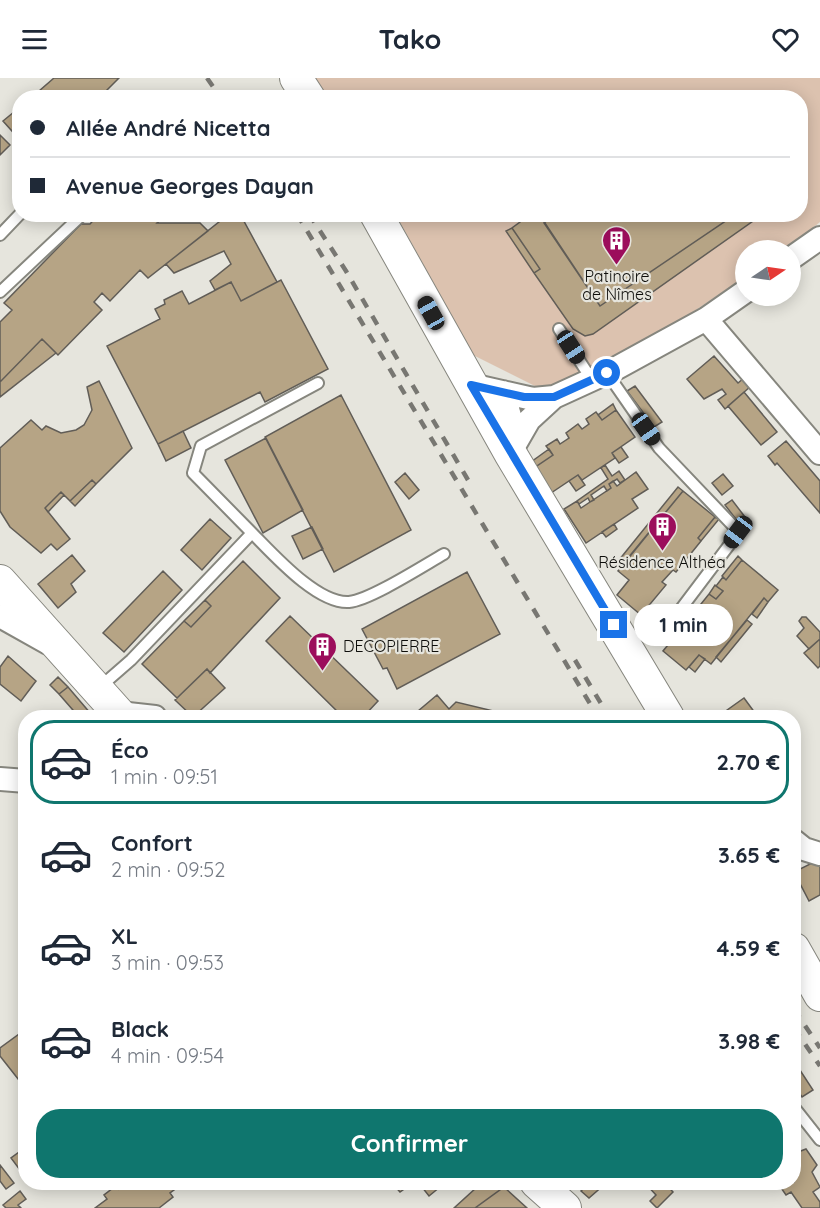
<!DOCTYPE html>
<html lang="fr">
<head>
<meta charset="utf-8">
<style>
	:root { --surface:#fff; --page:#f6f6f7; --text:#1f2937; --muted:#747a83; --line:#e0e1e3; --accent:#0f766e }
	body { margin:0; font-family:Quicksand,sans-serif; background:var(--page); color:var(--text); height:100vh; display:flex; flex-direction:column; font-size:22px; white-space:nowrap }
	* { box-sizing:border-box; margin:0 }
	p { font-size:20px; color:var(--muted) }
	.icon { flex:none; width:33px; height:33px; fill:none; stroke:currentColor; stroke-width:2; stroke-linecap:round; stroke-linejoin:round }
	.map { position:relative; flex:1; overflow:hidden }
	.details { position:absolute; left:18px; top:632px; width:783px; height:480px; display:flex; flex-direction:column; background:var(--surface); border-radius:24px; box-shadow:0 3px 15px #0003 }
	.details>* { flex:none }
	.top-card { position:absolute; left:12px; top:12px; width:796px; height:132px; border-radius:24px; box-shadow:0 3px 15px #0003; display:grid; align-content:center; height:132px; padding:0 18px; background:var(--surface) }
	.needle { width:39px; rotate:77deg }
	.tools { position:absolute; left:735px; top:162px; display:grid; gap:12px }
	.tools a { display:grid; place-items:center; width:66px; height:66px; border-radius:50%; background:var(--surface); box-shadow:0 3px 15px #0003; font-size:30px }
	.end { position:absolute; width:27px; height:27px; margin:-14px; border:8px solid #1a73e8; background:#fff; box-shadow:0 0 0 3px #fff }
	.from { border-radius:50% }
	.bubble { position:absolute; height:42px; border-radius:21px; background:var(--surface); box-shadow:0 3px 15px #0003; font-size:20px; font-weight:800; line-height:42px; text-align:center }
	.car { position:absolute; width:18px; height:36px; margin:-18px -9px; border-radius:8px; box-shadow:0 0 4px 2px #0007; background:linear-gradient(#222 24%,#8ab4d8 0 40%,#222 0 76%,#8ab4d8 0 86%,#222 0) }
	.top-card b { display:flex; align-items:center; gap:21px; height:57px; font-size:22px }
	.top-card b+b { border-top:2px solid var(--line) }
	.top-card i { width:15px; height:15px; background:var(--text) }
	ul { padding:10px 0 0; list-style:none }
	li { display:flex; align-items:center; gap:18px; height:84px; margin:0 12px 9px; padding:0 6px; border:3px solid transparent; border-radius:24px }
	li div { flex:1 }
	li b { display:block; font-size:22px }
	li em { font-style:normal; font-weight:800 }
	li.active { border-color:var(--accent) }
	li>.icon { width:54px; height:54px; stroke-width:1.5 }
	.button { display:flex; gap:12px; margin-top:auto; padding:12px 18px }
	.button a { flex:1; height:69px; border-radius:24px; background:var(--accent); color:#fff; font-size:24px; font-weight:800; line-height:69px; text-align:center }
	header { display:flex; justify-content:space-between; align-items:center; height:78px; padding:0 18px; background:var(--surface); font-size:27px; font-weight:800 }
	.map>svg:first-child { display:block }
	.green { fill:#dcc2af }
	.building { fill:#b6a485; stroke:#615d57; stroke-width:1.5 }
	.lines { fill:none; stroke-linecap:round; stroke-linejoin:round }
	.lane-casing { stroke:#86867e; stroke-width:14 }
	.street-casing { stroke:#86867e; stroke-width:26 }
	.secondary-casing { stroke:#86867e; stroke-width:34 }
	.lane { stroke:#fff; stroke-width:10 }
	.street { stroke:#fff; stroke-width:22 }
	.secondary { stroke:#fff; stroke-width:32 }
	.rail { stroke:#787772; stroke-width:4.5; stroke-dasharray:10 10; stroke-linecap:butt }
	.route { stroke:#1a73e8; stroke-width:8 }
	.labels { text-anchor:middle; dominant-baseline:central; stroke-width:4.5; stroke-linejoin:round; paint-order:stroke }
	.poi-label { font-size:16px; fill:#0e0e0b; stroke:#e6e5dd }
</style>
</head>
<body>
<header><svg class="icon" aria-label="menu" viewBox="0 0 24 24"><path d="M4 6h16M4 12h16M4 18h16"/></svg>Tako<svg class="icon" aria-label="heart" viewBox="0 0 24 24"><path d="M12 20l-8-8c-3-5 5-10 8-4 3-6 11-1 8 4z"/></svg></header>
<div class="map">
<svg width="820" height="1130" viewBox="0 0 820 1130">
	<rect width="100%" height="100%" fill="#e6e5dd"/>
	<path class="green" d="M315,0h505v144l-35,28h-39l-1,27 -137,92 -59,24 -76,-38 -77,-140 405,-1v-116h-474z"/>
	<path class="building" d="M54,0h65l-20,20h-68z
		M20,29v33l-17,-19z
		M0,57l10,10 -10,10z
		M99,136h67l-9,9h43l8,8 -60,47 -8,-8 -30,31 -8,-8 -8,9 8,8 -44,45 -16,-16 -42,43v-60l12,-12 -8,-7 77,-79h9z
		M229,136h11l37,68 -36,19 -10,-19 -16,8 -5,-9 21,-17 -7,-13 -50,22 -8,-9z
		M531,136h8l61,92 136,-92h27l-170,120 -8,2 -12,-7 -39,-56 6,-4 -28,-41z
		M557,136h179l-136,92 -56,-83z
		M512,150l28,41 -6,4 -28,-42z
		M281,202l47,89 -63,33 -5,-10 -102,52 -51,-98 53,-27 -5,-10 10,-5 -1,-4 18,-9 7,13 42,-22 10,19z
		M42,261l14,14 -56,44v-15z
		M714,278l24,27 6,-5 7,8 -26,23 -7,-9 8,-6 -4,-5 -18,10 -17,-20z
		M99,303l33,67 -36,36 -4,-4 -22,21 -9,-9 -16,16 25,31 -13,11 -6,-6 -10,9 -31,-26 -10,-16v-63l31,-28 11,10 4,-4 15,7 15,-3 8,-5 8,-15 -5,-23z
		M635,308l27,36 -8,5 -27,-36z
		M744,314l33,40 -16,13 -33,-39z
		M341,317l70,135 -77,42 -69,-135z
		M613,326l3,6 -14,10 -4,-5z
		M616,332l19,27 -23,16 3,5 -33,22 -4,-5 -27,18 -17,-25 19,-13 -7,-9 11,-7 3,5 9,-6 -3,-5 12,-9 4,5 7,-5 -3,-5 10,-7 6,8z
		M183,353l8,17 -25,13 -8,-17z
		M266,360l37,72 -40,23 -38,-73z
		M786,363l34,40v32l-43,-50 -2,2 -7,-9z
		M621,369l7,10 -9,6 -7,-10z
		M549,371l4,6 -19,13 -3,-6z
		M605,387l7,11 7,-5 6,9 -5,3 -3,-4 -8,5 2,4 -4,3 -3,-5 -13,9 3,5 -4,2 -2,-4 -9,6 -2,-3 31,-22 -7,-11z
		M636,394l12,17 -16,10 6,9 -52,35 -22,-34 13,-8 4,7 30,-20 -2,-4 4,-3 4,5z
		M405,395l14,17 -10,9 -14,-17z
		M723,396l10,12 -11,9 -10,-12z
		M578,397l7,10 -9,6 -7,-10z
		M92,402l4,4 -21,22 -5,-5z
		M678,409l5,4 -60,73 -4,-4z
		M683,413l32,26 -17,21 3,3 -25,31 -3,-2 -11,12 4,3 -25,30 -24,-20 12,-15 -11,-9z
		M61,414l3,3 -16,17 -3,-4z
		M732,422l13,17 -6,6 -14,-18z
		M715,439l4,2 -18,22 -3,-3z
		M210,441l21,19 -29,32 -21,-20z
		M614,446l3,5 -11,8 -4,-5z
		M312,449l11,22 -20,10 -11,-23z
		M72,477l13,16 -14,13 5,8 -18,16 -20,-24z
		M738,478l4,4 -16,20 -4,-4z
		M742,482l36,30 -10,12 -4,-4 -53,66 -12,-9 -13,15 -23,-19 24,-29 3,2 10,-12 -3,-3 12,-15 7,5 7,-8 -7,-5 7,-9 3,3z
		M243,483l37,37 -70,75 -3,-4 -30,29 -35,-34 42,-43 7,6 20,-21 -6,-6z
		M163,493l19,19 -58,62 -21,-19z
		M467,494l33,62 -103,55 -10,-21 -4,1 -21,-40z
		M715,507l8,6 -7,8 -7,-5z
		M764,520l4,4 -11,16 -5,-4z
		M205,522l6,6 -20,21 -7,-6z
		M290,538l88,85 -15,16h-20l-77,-76z
		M802,539h4l14,15v7l-11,10 -12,-13 7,-8 -5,-7z
		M747,542l5,4 -31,38 -5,-5z
		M820,561v27l-2,2 -14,-15z
		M699,577l6,4 -10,13 -6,-5z
		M8,578l28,25 -15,20 -21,-17v-17z
		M207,591l18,19 -32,29 -18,-17z
		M58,599l10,10 -9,7 -9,-9z
		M68,609l23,27 -3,3h-9l-20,-23z
		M437,617l12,14 7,-7 62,15h-107z
		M744,620l14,19h-33l-2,-4z
		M814,784l6,2v31l-11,6 -15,-29z
		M26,951v60l-26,-33v-8z
		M794,983l19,29 -11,7 -8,-12z
		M794,1068l4,6 8,-3 11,16 -5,7 8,15 -7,5 7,10v6h-18l-11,-16 -5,3 -9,-13h17z
		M26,1069v19l-6,4 -9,-12z
		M0,1087l14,18 -8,6 -6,-8z
		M128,1104h57l-15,11 3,4 -14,11h-64l12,-9 -3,-4 13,-10 2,4z
		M391,1104h23l-14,10z
		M418,1104h28l-17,14z
		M471,1104h27l6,5 -29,21h-21l23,-21z
		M590,1104l15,2 -16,14 -8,-7z
		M644,1104h20l9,10 -16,16 -7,-7 6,-6z
		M504,1109l23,21h-52z
		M20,1113l6,8 -8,6 3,3h-15l-3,-3z"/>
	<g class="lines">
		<defs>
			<path id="lane" d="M0,157l20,-21
				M0,214l83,-78
				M559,251l33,51
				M607,295l52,75 80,84 -74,98
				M252,455l-59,-60 8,-27 117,-63
				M100,609l31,-27 121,-127c21,21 65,71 97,69 21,-2 74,-36 95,-48
				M794,1029l26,33"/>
			<path id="street" d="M790,181l30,-21
				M706,241l114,134
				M471,307l62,14 21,-2
				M503,314l14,48
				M510,375l19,-33 25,-23 59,-27 93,-51 40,-28
				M0,538l48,27
				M119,635l36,4
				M0,701l26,2
				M794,763l10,8 16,5"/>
			<path id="secondary" d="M296,0l13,20
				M376,136l134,239 158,264
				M0,503l122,136
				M794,871l26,46
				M536,1104l29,26"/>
		</defs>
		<use href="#lane" class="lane-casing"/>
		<use href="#street" class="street-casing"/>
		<use href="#secondary" class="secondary-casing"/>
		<use href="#lane" class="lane"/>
		<use href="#street" class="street"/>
		<use href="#secondary" class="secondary"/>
		<path class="rail" d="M207,0l14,20
			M297,136l301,503
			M309,136l37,57 122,209
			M575,582l34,57
			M794,931l26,39
			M794,950l26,38"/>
	</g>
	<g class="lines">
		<path class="route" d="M607,295l-53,24h-30l-53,-12 143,240"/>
	</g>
	<defs>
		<symbol id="building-pin" viewBox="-11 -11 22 30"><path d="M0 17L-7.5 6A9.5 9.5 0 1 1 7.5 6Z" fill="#9c0d5c" stroke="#e6e5dd"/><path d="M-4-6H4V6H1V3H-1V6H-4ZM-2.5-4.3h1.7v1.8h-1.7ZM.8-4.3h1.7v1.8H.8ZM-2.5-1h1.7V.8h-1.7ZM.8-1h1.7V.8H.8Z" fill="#fff"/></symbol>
	</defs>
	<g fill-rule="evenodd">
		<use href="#building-pin" x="600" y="146" width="33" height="45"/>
		<use href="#building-pin" x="646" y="432" width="33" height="45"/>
		<use href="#building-pin" x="306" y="552" width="33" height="45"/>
	</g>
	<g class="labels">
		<g class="poi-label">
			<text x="617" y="198">Patinoire<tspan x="617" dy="18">de Nîmes</tspan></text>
			<text x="662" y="484">Résidence Althéa</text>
			<text x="343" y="568" text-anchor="start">DECOPIERRE</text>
		</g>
	</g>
</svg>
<div class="tools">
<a><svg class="needle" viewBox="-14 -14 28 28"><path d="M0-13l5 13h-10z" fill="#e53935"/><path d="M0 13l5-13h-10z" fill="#747a83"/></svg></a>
</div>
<i class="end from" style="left:607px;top:295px"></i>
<i class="end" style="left:614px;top:547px"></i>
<div class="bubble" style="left:634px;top:526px;width:99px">1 min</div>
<i class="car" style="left:431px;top:235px;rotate:331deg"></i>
<i class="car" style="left:571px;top:269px;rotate:147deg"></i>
<i class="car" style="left:646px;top:351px;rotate:145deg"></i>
<i class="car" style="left:738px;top:454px;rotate:217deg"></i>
<div class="top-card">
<b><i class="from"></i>Allée André Nicetta</b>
<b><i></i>Avenue Georges Dayan</b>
</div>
<section class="details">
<ul>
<li class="active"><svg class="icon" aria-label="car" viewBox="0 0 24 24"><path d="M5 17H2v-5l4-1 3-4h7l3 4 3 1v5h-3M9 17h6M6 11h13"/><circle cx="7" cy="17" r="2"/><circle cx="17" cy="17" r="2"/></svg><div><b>Éco</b><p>1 min · 09:51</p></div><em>2.70 €</em></li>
<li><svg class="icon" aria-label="car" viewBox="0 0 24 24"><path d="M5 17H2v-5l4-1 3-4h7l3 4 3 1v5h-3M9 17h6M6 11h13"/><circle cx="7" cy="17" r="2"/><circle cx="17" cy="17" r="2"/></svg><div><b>Confort</b><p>2 min · 09:52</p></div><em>3.65 €</em></li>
<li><svg class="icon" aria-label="car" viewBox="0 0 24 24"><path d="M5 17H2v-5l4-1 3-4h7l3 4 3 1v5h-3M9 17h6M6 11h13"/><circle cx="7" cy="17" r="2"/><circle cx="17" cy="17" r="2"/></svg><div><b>XL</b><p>3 min · 09:53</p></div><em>4.59 €</em></li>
<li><svg class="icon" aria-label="car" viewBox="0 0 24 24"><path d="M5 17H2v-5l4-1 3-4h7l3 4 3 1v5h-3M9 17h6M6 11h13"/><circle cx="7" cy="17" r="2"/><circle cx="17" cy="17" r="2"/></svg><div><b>Black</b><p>4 min · 09:54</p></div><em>3.98 €</em></li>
</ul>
<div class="button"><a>Confirmer</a></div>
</section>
</div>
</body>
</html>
